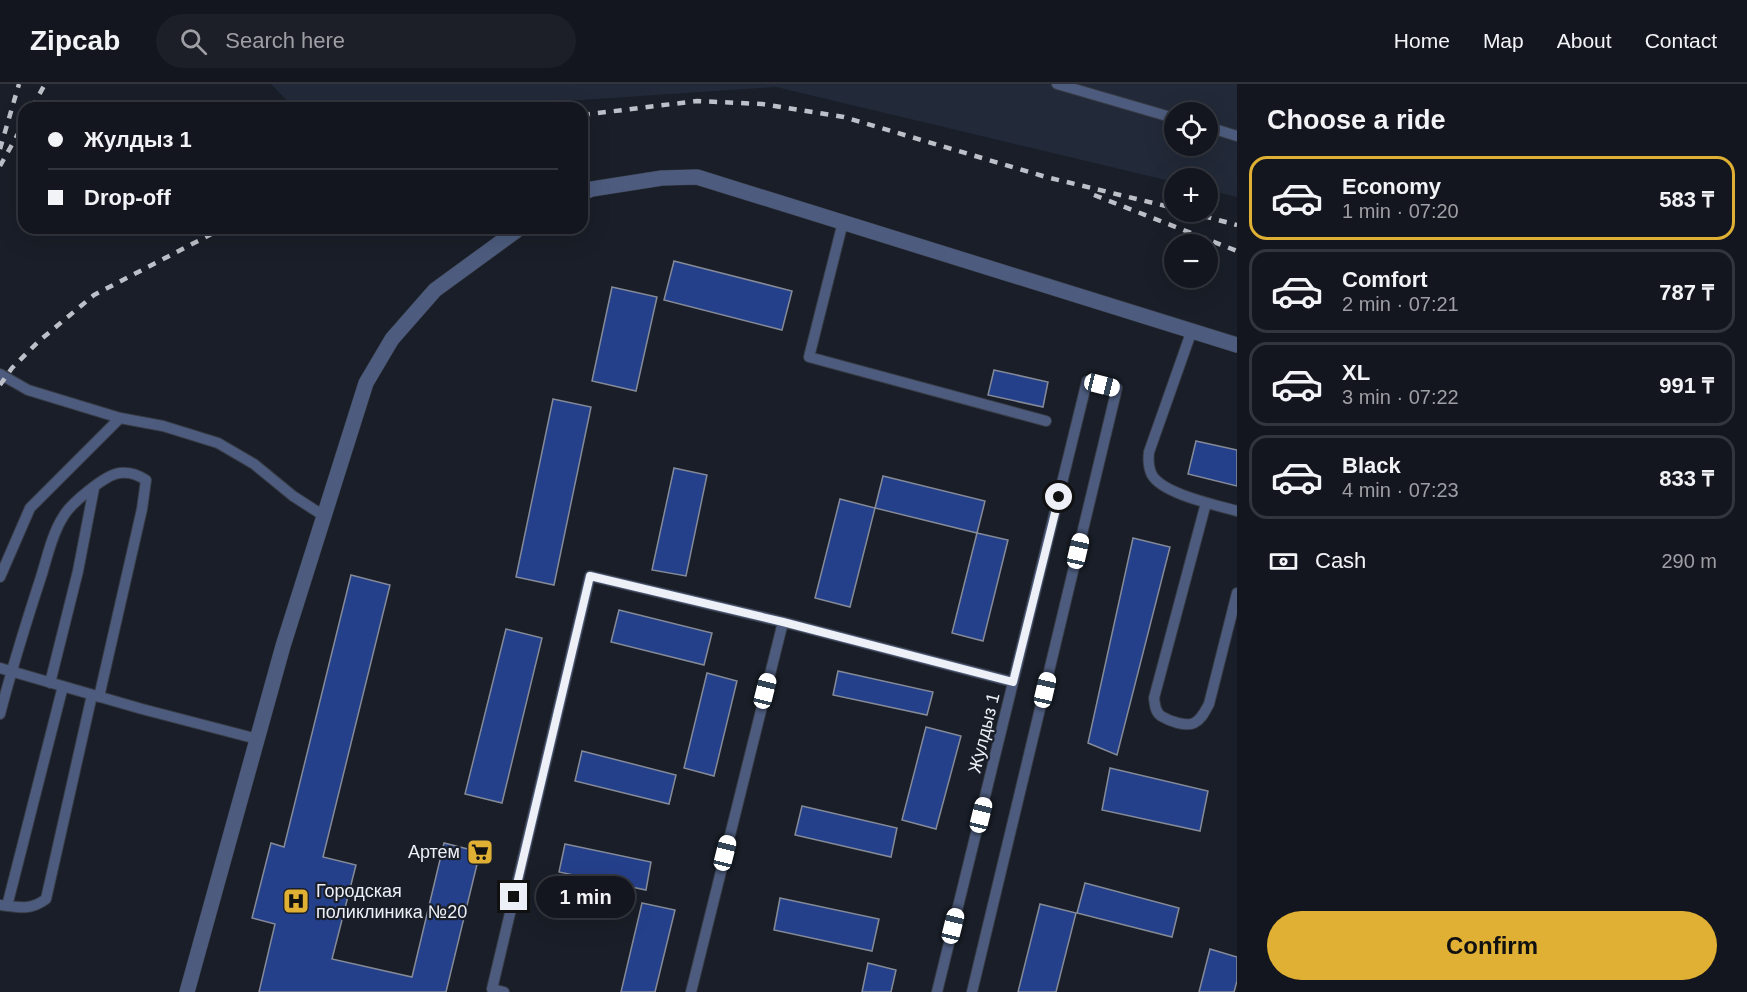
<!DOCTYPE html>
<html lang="en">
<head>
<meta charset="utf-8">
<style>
	:root { --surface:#13161e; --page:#1c1f27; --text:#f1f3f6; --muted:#9d9fa4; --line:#32353c; --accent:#e0b034 }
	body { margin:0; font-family:Helvetica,sans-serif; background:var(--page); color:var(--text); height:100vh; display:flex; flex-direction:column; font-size:22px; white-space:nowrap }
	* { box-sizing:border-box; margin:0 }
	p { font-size:20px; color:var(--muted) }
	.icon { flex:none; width:33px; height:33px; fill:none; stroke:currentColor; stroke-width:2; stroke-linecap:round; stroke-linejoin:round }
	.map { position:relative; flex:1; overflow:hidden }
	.sheet { display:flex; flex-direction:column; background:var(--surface); width:510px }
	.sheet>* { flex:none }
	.banner { position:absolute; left:18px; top:18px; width:570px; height:132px; border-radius:18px; box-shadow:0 6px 24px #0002,0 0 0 2px var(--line); display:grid; align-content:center; height:132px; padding:0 30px; background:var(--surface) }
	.fabs { position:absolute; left:1164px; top:18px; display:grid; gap:12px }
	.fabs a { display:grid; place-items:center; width:54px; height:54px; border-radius:50%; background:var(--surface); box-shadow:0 6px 24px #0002,0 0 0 2px var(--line); font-size:30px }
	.end { position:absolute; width:27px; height:27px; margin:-14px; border:8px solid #edf0f7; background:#111; box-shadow:0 0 0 3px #111 }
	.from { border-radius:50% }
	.bubble { position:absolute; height:42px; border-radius:21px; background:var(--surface); box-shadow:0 6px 24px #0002,0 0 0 2px var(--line); font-size:20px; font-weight:700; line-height:42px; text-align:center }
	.car { position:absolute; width:18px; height:36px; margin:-18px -9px; border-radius:8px; box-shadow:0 0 4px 2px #0007; background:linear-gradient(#fff 24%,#345 0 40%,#fff 0 76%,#345 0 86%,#fff 0) }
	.banner b { display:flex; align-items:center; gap:21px; height:57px; font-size:22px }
	.banner b+b { border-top:2px solid var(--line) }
	.banner i { width:15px; height:15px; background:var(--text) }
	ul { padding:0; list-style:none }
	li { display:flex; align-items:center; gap:18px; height:84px; margin:0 12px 9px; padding:0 18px; border:3px solid var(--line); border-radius:18px }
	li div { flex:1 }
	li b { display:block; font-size:22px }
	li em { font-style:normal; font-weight:700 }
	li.active { border-color:var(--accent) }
	li>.icon { width:54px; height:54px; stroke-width:1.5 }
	h2 { padding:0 30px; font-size:27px; line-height:72px }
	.pay { display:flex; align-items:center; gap:15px; height:66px; padding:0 30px; font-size:22px }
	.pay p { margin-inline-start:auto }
	.cta { display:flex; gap:12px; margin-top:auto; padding:12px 30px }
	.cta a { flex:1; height:69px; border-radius:36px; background:var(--accent); color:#111; font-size:24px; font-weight:700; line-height:69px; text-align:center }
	header { display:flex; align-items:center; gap:36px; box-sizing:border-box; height:84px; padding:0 30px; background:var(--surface); border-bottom:2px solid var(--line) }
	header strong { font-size:28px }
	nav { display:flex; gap:33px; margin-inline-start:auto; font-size:21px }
	.search { width:420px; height:54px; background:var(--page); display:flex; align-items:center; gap:15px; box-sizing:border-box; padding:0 21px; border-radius:33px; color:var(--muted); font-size:22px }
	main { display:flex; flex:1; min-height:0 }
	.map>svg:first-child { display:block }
	.built { fill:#222938; fill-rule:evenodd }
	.building { fill:#25408b; stroke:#848a97; stroke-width:1.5 }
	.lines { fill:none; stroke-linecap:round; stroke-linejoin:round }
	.lane-casing { stroke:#373b45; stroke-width:12 }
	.street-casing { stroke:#373b45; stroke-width:16 }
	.lane { stroke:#4d5c7e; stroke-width:10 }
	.street { stroke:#4d5c7e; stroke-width:15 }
	.rail { stroke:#bdc0c8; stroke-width:4.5; stroke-dasharray:8 8; stroke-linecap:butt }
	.route { stroke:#edf0f7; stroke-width:8 }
	.labels { text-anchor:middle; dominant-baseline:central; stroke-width:4.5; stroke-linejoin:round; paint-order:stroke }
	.street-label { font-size:18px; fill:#edf0f7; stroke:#191e28 }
	.poi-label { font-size:18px; fill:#edf0f7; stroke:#191e28; text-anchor:end }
</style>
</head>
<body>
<header>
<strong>Zipcab</strong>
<div class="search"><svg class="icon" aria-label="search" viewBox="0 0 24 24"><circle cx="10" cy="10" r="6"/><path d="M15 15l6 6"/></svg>Search here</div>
<nav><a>Home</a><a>Map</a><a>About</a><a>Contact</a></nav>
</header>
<main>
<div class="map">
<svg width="1237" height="908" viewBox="0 0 1237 908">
	<rect width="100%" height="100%" fill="#191e28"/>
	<path class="built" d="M271,0h966v113l-29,-7v-12h-34v4l-398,-95 -224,15 -21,6h-237zM1174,28h34v34h-34z"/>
	<path class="building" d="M674,177l118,30 -10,39 -118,-30z
		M612,203l45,10 -21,94 -44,-10z
		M994,286l54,12 -5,25 -55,-12z
		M553,315l38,8 -37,178 -38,-8z
		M1196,357l41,9v36l-49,-12z
		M674,384l33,7 -21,101 -34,-6z
		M883,392l102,25 -8,32 -102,-25z
		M840,415l35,9 -25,99 -35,-9z
		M977,449l31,7 -25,101 -31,-8z
		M1133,454l37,9 -53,208 -29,-12z
		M351,491l39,10 -67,272 33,8 -24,94 80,18 32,-134 36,9 -34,140h-187l16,-68 -23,-6 19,-75 13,4z
		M619,526l93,23 -8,32 -93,-23z
		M506,545l36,9 -40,165 -37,-9z
		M838,587l95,21 -6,23 -94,-20z
		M707,589l30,8 -23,95 -30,-8z
		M926,643l35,9 -25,93 -34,-9z
		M582,667l94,24 -7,29 -94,-23z
		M1110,684l98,23 -8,40 -98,-21z
		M802,722l95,22 -6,29 -96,-22z
		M565,760l86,18 -5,28 -87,-18z
		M1085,799l94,25 -7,29 -95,-24z
		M780,814l99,21 -7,32 -98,-21z
		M642,819l33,7 -20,82h-34z
		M1040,820l36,9 -20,79h-38z
		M1210,865l27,8v24l-3,11h-35z
		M868,879l28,7 -5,22h-29z"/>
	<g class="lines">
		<defs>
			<path id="lane" d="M1057,0l117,34
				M1208,43l29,9
				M843,138l-34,135 237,64
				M1192,246l-43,122c-1,8 -1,15 3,23 11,19 64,30 85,36
				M0,290l28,16 92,28 43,8 55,17 36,21 39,32 31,20
				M1206,419l-52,195c1,7 1,14 7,18 8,5 25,11 33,7 8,-4 11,-12 15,-19l28,-111
				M0,493l30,-69 90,-90
				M783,538l230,60
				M0,584l142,41 115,30
				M50,599l28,-112 16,-83
				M0,630c12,-46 26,-91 41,-137 6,-19 11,-43 22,-60 7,-13 43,-43 57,-44 11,-1 18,2 26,7l-4,29 -43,188
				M0,821c19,2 30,6 46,-6l46,-204
				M7,822l56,-220
				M504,908l-12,-3 98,-413 193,46 -92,370
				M937,908l150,-611 30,7 -145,604"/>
			<path id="street" d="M582,109l10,-4 70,-11 35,-1 540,168
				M187,908l96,-346 83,-263 26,-44 43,-49 85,-62"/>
		</defs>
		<use href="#lane" class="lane-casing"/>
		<use href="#street" class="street-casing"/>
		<use href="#lane" class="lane"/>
		<use href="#street" class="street"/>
		<path class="rail" d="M32,24l13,-24
			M582,31l115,-14 65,3 82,13 202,60 128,31
			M0,65l19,-65
			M0,82l24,-43
			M1094,111l143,56
			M1188,128l49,13
			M0,301l12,-17 27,-27 55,-46 129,-67"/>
	</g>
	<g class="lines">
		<path class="route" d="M514,813l76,-321 193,46 230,60 46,-185"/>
	</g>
	<defs>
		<symbol id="supermarket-square" viewBox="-11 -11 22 22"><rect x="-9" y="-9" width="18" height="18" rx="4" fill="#e0b034" stroke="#191e28"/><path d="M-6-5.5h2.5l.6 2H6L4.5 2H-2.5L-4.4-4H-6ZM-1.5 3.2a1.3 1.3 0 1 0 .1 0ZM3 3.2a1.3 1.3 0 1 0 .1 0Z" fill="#111"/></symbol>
		<symbol id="hospital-square" viewBox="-11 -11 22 22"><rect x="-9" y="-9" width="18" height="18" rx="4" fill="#e0b034" stroke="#191e28"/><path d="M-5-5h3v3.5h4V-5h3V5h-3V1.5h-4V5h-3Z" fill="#111"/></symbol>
	</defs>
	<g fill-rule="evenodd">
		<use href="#supermarket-square" x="465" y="753" width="30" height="30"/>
		<use href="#hospital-square" x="281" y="802" width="30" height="30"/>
	</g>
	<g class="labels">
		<g class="street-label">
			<text transform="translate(984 649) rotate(-76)">Жулдыз 1</text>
		</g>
		<g class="poi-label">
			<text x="460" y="768">Артем</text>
			<text x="316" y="807" text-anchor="start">Городская<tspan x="316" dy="21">поликлиника №20</tspan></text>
		</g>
	</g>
</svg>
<div class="fabs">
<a><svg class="icon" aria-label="locate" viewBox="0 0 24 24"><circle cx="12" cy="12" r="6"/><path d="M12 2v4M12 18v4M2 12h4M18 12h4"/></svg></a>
<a>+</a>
<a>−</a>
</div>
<i class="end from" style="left:1059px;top:413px"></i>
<i class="end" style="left:514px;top:813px"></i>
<div class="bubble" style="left:536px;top:792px;width:99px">1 min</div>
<i class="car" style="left:1102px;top:301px;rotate:104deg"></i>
<i class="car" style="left:1078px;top:467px;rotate:13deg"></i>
<i class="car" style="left:1045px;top:606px;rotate:13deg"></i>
<i class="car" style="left:765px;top:607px;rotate:14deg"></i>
<i class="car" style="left:981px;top:731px;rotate:14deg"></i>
<i class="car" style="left:725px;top:769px;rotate:14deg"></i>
<i class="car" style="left:953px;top:842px;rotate:14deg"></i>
<div class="banner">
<b><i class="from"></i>Жулдыз 1</b>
<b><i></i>Drop-off</b>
</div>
</div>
<section class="sheet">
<h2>Choose a ride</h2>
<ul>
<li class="active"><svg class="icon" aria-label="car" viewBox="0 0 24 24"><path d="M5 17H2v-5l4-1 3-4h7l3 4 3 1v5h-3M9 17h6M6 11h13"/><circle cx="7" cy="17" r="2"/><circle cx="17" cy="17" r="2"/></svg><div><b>Economy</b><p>1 min · 07:20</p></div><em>583 ₸</em></li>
<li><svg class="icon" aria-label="car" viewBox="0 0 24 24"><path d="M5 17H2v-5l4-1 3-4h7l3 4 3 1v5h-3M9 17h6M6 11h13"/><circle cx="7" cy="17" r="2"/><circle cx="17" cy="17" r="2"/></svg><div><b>Comfort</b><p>2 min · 07:21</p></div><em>787 ₸</em></li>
<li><svg class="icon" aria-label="car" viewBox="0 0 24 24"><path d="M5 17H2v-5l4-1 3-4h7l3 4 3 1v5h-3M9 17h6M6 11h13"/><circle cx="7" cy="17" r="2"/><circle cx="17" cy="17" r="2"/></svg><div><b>XL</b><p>3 min · 07:22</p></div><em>991 ₸</em></li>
<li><svg class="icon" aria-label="car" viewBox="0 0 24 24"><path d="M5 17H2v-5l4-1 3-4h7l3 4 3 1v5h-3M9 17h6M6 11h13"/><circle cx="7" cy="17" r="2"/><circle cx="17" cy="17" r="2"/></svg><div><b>Black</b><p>4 min · 07:23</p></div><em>833 ₸</em></li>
</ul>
<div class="pay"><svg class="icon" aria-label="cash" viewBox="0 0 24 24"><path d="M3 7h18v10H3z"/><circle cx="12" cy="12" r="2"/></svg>Cash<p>290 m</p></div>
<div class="cta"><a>Confirm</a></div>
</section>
</main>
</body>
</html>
